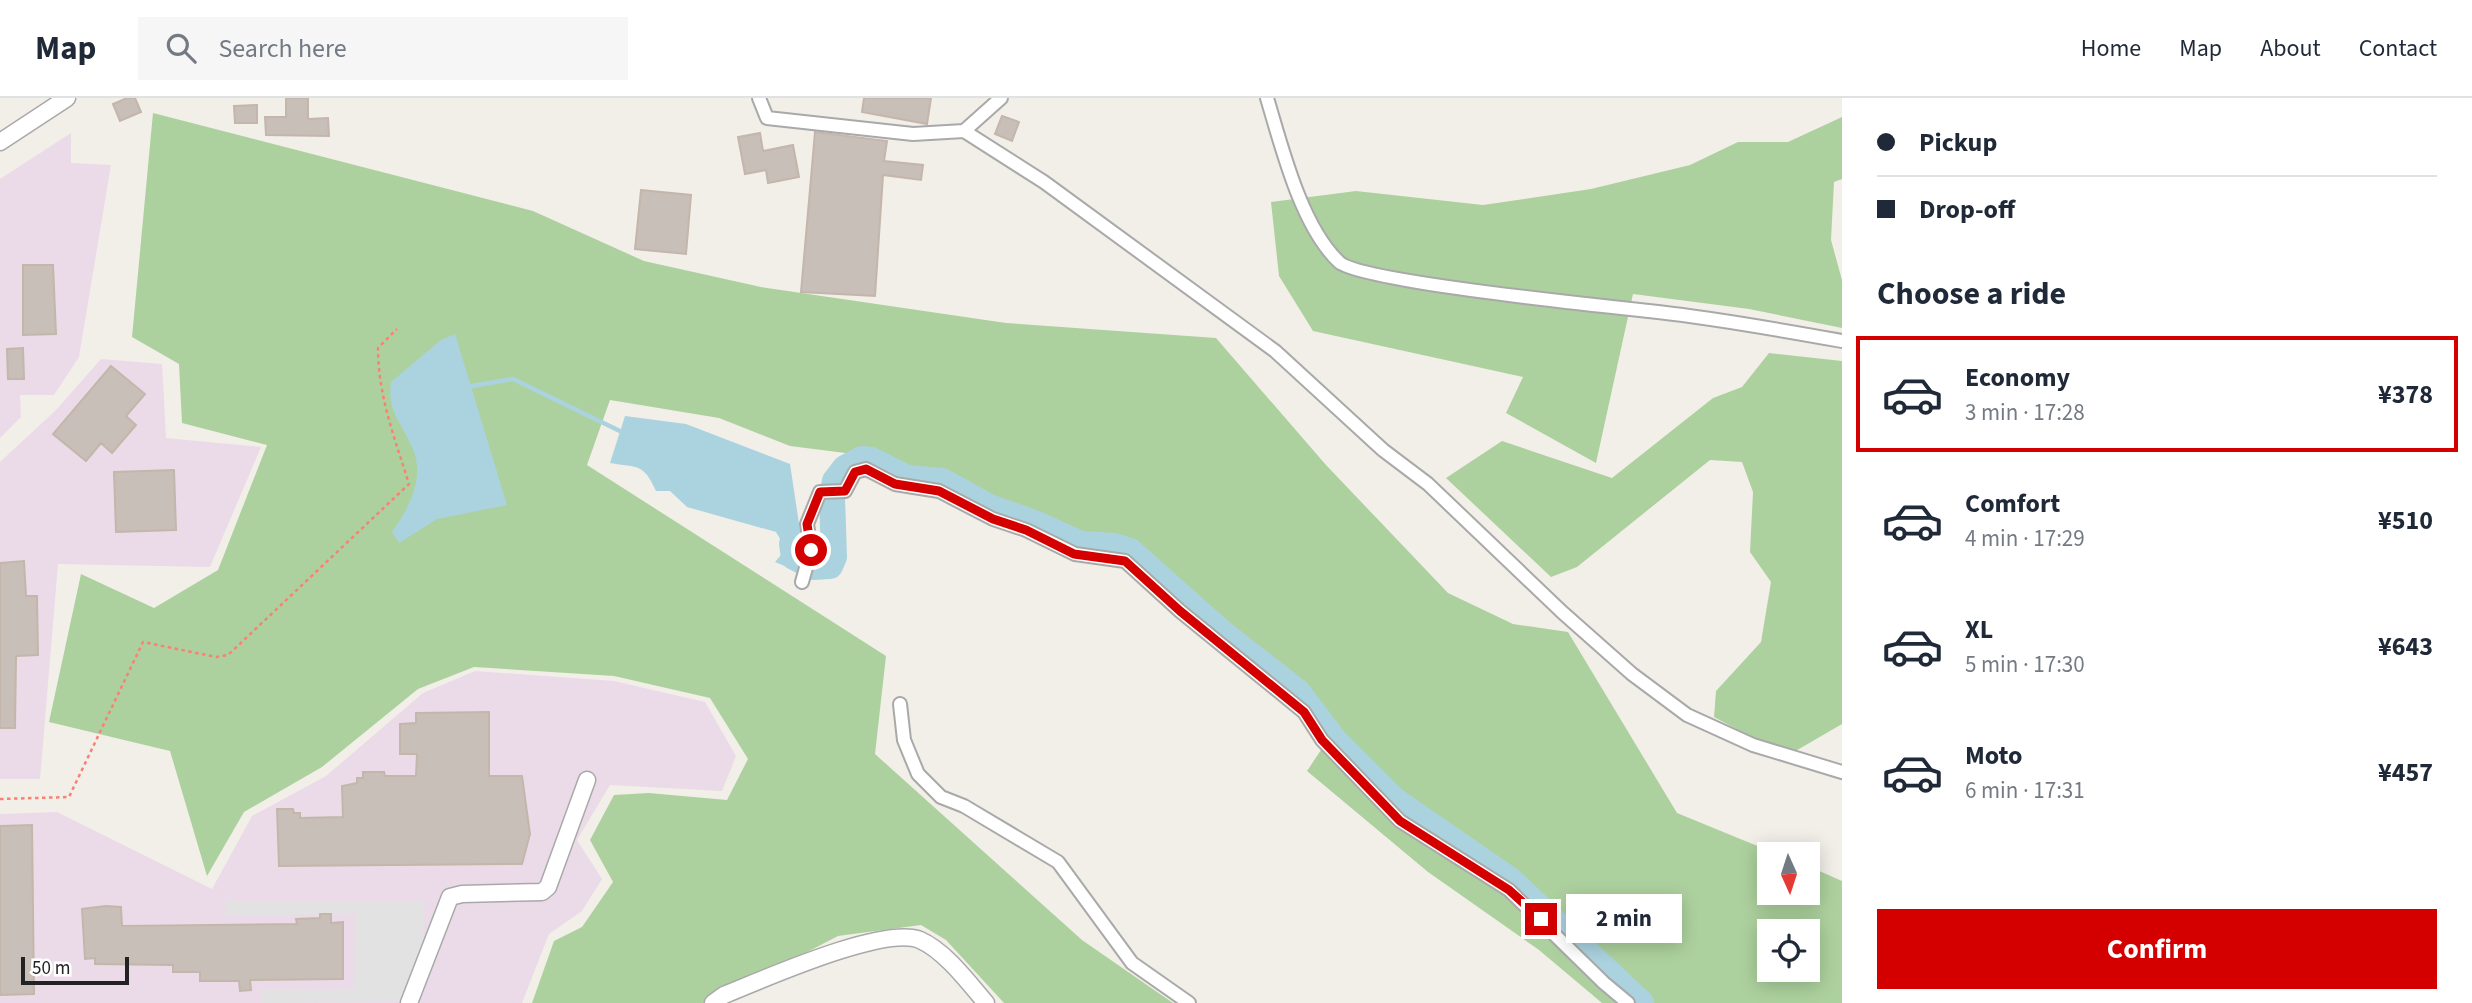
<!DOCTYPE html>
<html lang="en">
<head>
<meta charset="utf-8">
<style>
	:root { --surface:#fff; --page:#f6f6f7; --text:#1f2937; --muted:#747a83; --line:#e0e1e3; --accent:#d40000 }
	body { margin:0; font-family:"Source Sans 3",sans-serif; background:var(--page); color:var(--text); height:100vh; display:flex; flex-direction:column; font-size:26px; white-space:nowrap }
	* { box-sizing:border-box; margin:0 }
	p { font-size:23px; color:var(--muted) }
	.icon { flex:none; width:38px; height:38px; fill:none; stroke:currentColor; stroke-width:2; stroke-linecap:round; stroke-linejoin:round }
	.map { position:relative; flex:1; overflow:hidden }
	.side { display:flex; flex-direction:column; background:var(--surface); width:630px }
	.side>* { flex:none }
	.guide { display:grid; align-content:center; height:154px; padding:0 35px; background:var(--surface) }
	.needle { width:46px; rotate:177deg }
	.tools { position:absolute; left:1757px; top:744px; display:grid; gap:14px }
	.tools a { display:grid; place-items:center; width:63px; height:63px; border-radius:0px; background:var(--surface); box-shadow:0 4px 18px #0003; font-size:35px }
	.scale { position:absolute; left:21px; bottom:18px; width:108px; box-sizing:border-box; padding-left:7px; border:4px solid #222; border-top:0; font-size:19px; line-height:24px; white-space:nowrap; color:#222; -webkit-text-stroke:5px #fff; paint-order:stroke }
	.end { position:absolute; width:32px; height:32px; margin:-16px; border:9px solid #d40000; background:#fff; box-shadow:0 0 0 4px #fff }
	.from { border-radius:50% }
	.bubble { position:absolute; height:49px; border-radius:0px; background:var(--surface); box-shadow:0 4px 18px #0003; font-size:23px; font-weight:700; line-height:49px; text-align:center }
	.guide b { display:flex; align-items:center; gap:24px; height:66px; font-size:26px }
	.guide b+b { border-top:2px solid var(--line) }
	.guide i { width:18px; height:18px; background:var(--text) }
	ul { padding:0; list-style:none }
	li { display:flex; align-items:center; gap:21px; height:116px; margin:0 14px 10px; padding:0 21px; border:4px solid transparent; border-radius:0px }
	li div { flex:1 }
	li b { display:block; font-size:26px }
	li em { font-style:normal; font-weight:700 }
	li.current { border-color:var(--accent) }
	li>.icon { width:63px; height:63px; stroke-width:1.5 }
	h2 { padding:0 35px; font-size:32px; line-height:84px }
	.action { display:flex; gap:14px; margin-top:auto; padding:14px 35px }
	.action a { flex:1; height:80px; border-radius:0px; background:var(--accent); color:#fff; font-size:28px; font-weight:700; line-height:80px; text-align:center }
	header { display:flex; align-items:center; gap:42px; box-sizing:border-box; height:98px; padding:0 35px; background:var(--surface); border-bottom:2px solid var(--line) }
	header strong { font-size:33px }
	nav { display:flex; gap:38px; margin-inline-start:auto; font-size:24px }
	.search { width:490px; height:63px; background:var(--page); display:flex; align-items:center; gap:18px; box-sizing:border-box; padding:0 24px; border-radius:0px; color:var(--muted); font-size:26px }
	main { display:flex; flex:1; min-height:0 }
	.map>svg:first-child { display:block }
	.industrial { fill:#ebdbe8 }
	.forest { fill:#add19e; fill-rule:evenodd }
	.parking { fill:#e2e2e2 }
	.water { fill:#aad3df }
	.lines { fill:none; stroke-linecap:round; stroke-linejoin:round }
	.stream { stroke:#aad3df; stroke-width:4.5 }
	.river { stroke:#aad3df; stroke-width:26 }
	.building { fill:#c7bfb8; stroke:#c4b6ab; stroke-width:2 }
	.minor-casing { stroke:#a9a9a9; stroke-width:16 }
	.tertiary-casing { stroke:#a9a9a9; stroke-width:19 }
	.path { stroke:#fa8072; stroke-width:2.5; stroke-dasharray:3.5 3.5; stroke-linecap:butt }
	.minor { stroke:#fff; stroke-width:12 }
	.tertiary { stroke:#fff; stroke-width:16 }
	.route { stroke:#d40000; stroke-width:9 }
</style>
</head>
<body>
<header>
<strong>Map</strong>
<div class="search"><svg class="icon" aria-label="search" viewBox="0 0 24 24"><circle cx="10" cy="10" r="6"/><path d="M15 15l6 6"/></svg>Search here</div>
<nav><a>Home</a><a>Map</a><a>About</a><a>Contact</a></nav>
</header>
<main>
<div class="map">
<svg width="1842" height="905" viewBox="0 0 1842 905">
	<rect width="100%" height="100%" fill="#f2efe9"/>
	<path class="industrial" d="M71,35v30l40,2 -32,192 -25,38h-34l1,22 -21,21v-259z
		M101,261l61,5 4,74 95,9 -51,120 -152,-3 -18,215h-40v-317l56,-52z
		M475,573l139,10 91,21 31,54 -14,35 -112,-6 -33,55 25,39 -20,32 -33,23 -27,69h-522v-189l57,-2 155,77 40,-73 74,-40 97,-83z"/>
	<path class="forest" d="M153,15l380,98 111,50 117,26 245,36 210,15 110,127 122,128 65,31 55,8 109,181 100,41h-8v38h39v-26l34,15v122h-240l-63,-53 -111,-78 -121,-101 20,-30 -207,-175 -182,-84 -69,-26 -79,-10 -71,-28 -109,-18 -23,65 299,191 -11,98 207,186 91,63h-169l-58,-63 -25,-15 -83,11 -129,67h-177l22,-62 28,-14 31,-45 -23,-42 24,-45 35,-2 78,7 21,-41 -38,-61 -96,-22 -140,-9 -56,22 -96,78 -78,45 -37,64 -37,-125 -121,-29 32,-148 73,34 64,-38 49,-125 -85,-22 -3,-59 -47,-27zM1769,833h39v39h-39z
		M1842,19v62l-8,3 -3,58 11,40v48l-93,-19 -116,-15 -37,169 -90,-50 17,-36 -210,-46 -34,-55 -8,-74 85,-11 127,14 108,-16 99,-24 48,-23h50z
		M1769,255l73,8v363l-55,32 -73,-39 2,-26 45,-49 10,-60 -21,-30 3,-60 -11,-30 -32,-2 -133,107 -26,10 -105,-99 56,-37 110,37 101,-80 29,-11z"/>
	<path class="parking" d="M423,803l1,36 -23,65 -140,1v-14h93l1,-75 -129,2v-14z"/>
	<path class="water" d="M455,236l52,171 -70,14 -38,24 -7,-11c17,-24 34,-55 20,-85 -11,-26 -25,-36 -21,-65l50,-42z
		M625,318l61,8 104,40 13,86 -4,22 -24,-10 11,-13 -10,-17 -89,-25 -17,-16h-14c-13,-29 -19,-23 -46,-28z"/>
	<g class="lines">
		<path class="stream" d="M466,289l47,-8 113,55"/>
		<path class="river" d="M792,446l2,13 19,10 17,-1 4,-9 -2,-60 3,-16 10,-13 17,-9 9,1 36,18 35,3 47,26 48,17 44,20 33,2 16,5 91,81 77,60 37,49 59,59 116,80 131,123"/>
	</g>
	<path class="building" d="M127,0h8l6,14 -21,9 -7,-17z
		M286,0h22v21l20,-1 1,18 -63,-1 -1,-18h21z
		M864,0h67l-4,26 -65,-12z
		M257,7v18h-22l-1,-17z
		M1002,18l17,6 -7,19 -17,-7z
		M815,34l72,9 -3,20 39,4 -2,15 -38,-5 -8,121 -74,-4z
		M760,35l3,18 30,-6 6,32 -31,6 -2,-13 -21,4 -7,-37z
		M641,92l50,5 -5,59 -51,-5z
		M23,167h30l3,69 -33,1z
		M23,250l1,31h-16l-1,-30z
		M111,268l34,28 -19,22 10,9 -24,28 -11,-10 -15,18 -33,-27z
		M174,372l2,60 -60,2 -2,-60z
		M24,463l2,35h11l1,59 -22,1 -1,72h-15v-165z
		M489,614v64h33l8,58 -8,30 -243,2 -2,-57h16l1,4h6v5l43,-1 -1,-31 15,-3v-5h6v-6h21l1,4h31l1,-22h-17v-30l16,-1v-10z
		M32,727l2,169 -34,1v-169z
		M106,808l15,1 1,19 175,-2 -1,-5 24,-1v-4h11v9l12,-1v57l-93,1 1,10 -11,1 -1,-10h-39v-9h-27v-7l-78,-1v-6l-10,1 -3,-50z"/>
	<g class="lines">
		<defs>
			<path id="minor" d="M759,0l8,20 146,16 51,-3 37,-33
				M1267,0c15,50 34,128 72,164 22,20 274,45 319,50 62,7 123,18 184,29
				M964,33l80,51 231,169 108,99 45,34 134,128 70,62 55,41 66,30 89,27
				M802,484l9,-32 -4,-26 13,-32 25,-1 10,-19 11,-3 29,15 44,7 54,28 33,11 49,24 50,7 55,50 124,101 18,28 78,81 109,69 95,93 24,20
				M900,606l4,36 14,34 23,23 23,9 94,56 74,101 57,40"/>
			<path id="tertiary" d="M0,44l67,-44
				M409,905l41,-106 12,-3 80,-2 6,-5 39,-107
				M713,905l11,-8c38,-15 160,-70 196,-55 25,11 48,42 66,63"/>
		</defs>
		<use href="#minor" class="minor-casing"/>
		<use href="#tertiary" class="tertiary-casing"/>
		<path class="path" d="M0,701l69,-2 74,-155 73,15 12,-2 181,-171c-14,-45 -31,-88 -31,-136l19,-19"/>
		<use href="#minor" class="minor"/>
		<use href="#tertiary" class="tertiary"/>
	</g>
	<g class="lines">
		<path class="route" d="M811,452l-4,-26 13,-32 25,-1 10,-19 11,-3 29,15 44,7 54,28 33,11 48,24 51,7 55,50 124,101 18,28 78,81 109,69 32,29"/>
	</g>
</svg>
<div class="tools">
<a><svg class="needle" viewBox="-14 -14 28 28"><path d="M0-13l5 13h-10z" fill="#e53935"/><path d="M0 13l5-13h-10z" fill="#747a83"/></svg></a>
<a><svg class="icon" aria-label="locate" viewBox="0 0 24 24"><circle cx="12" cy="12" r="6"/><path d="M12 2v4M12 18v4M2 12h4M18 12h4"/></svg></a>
</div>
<div class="scale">50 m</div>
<i class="end from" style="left:811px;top:452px"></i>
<i class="end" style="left:1541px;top:821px"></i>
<div class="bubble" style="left:1566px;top:796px;width:116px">2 min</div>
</div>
<section class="side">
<div class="guide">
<b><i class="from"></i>Pickup</b>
<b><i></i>Drop-off</b>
</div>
<h2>Choose a ride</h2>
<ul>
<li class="current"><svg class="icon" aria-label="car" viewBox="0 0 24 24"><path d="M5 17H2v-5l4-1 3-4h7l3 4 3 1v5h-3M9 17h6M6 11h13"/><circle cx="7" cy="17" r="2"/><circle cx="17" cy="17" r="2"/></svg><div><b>Economy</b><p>3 min · 17:28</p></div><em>¥378</em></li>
<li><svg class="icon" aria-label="car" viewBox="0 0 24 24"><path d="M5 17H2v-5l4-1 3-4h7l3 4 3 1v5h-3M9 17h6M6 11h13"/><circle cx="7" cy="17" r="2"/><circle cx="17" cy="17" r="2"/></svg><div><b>Comfort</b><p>4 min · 17:29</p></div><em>¥510</em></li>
<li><svg class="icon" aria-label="car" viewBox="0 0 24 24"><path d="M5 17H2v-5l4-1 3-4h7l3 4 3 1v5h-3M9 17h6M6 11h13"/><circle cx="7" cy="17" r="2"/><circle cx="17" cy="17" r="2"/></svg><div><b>XL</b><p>5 min · 17:30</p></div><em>¥643</em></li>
<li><svg class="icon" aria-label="car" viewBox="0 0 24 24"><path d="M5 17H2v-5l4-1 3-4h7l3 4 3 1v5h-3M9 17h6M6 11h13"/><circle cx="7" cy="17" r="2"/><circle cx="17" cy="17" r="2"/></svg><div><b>Moto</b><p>6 min · 17:31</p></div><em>¥457</em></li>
</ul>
<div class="action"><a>Confirm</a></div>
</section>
</main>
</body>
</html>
